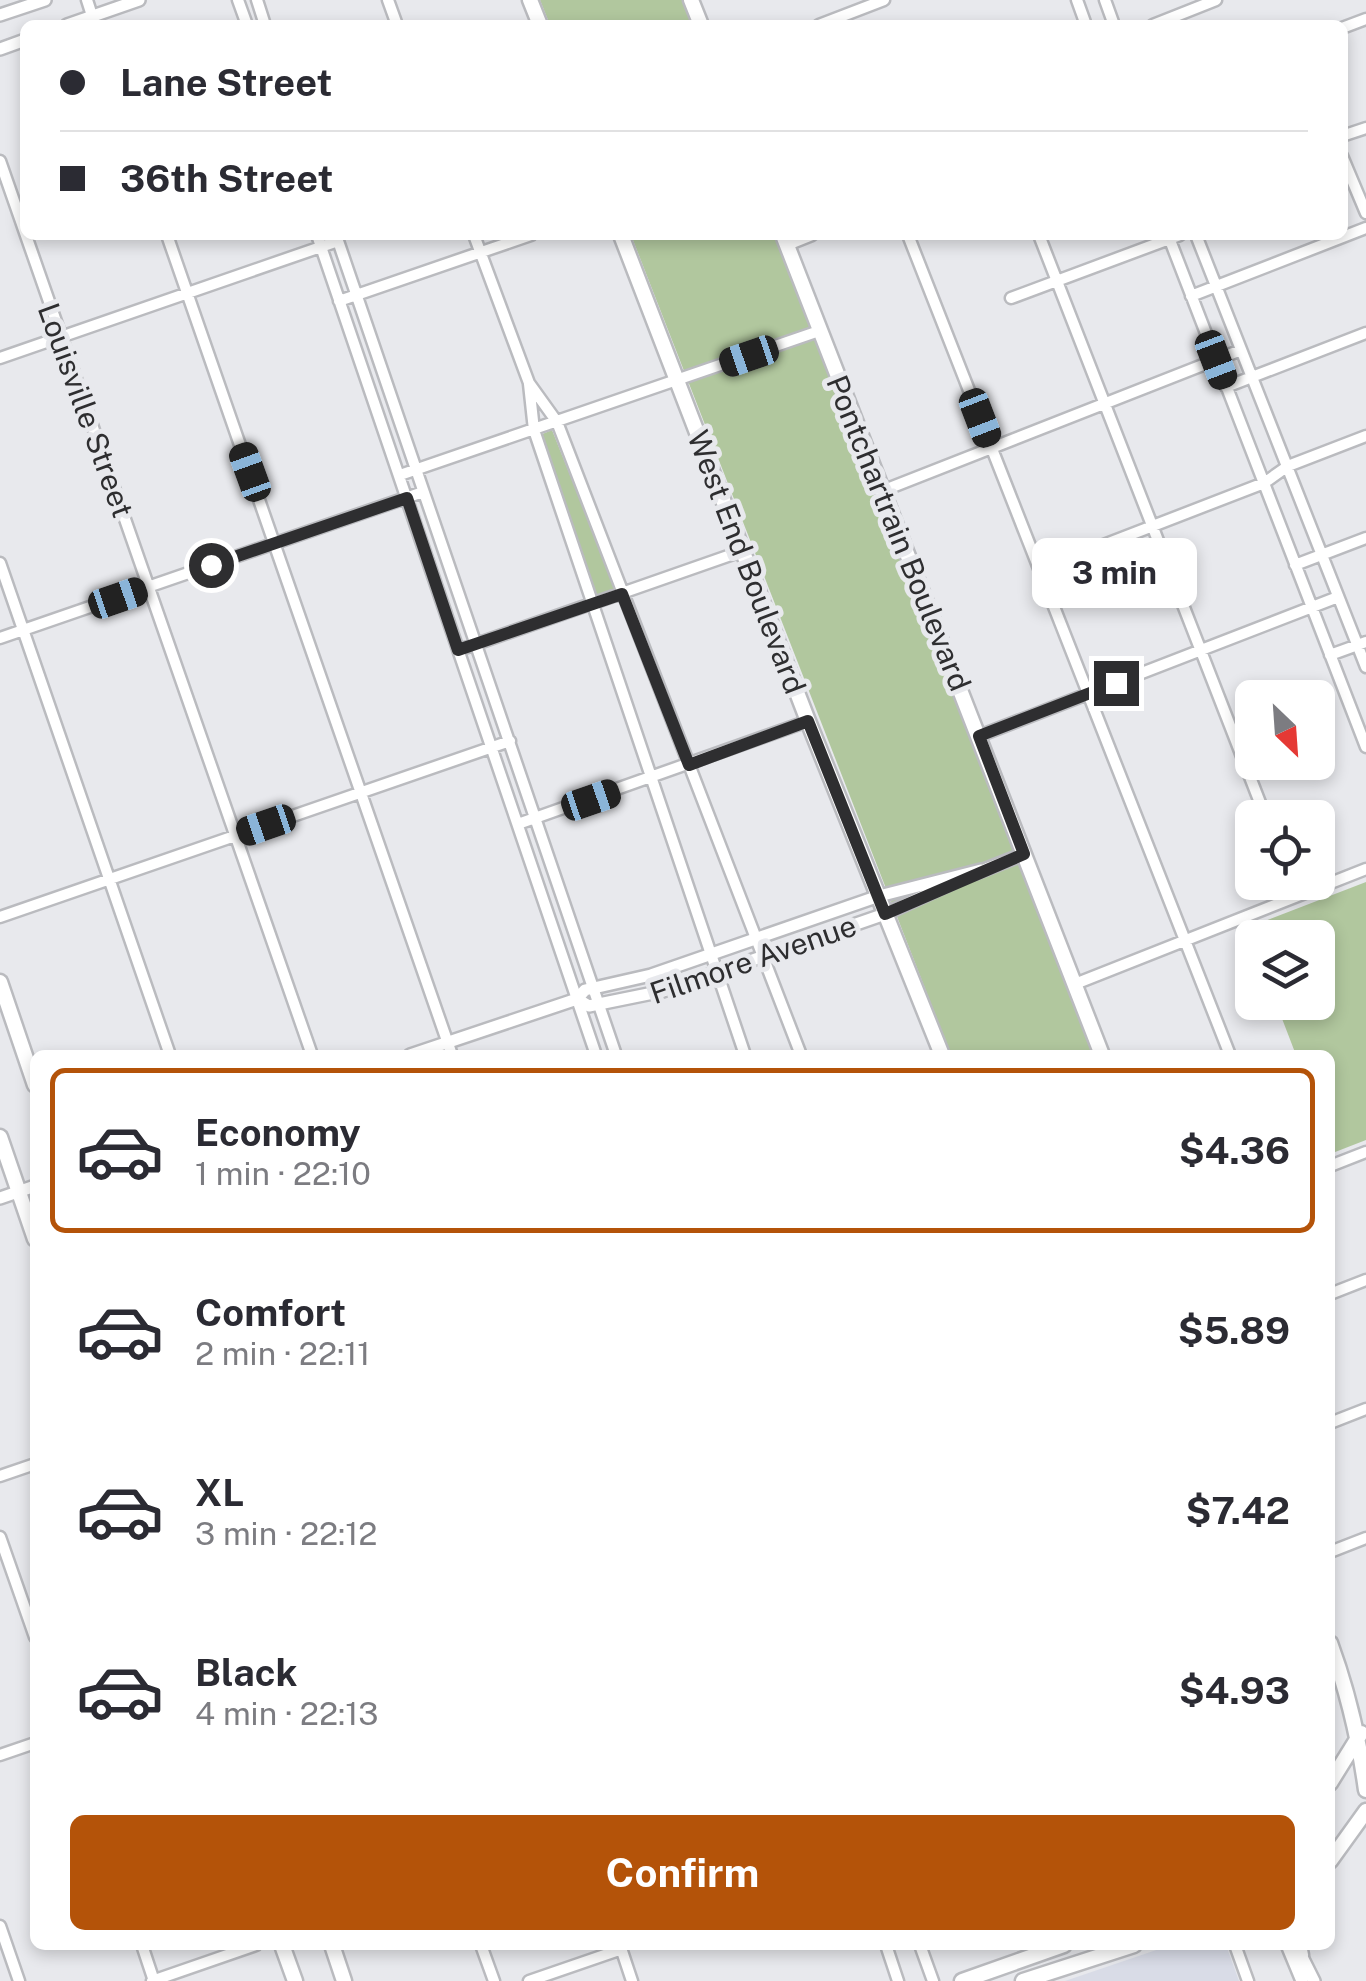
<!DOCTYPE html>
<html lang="en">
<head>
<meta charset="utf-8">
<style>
	:root { --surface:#fff; --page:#f7f7f7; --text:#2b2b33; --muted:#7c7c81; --line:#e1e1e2; --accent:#b45309 }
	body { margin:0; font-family:"Public Sans",sans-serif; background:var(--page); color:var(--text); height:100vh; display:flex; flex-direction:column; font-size:38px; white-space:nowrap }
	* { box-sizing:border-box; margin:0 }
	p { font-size:32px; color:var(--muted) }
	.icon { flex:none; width:55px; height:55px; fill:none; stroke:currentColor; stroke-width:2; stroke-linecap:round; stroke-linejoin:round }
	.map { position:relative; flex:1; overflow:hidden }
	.panel { position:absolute; left:30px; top:1050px; width:1305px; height:900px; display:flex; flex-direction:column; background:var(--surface); border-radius:15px; box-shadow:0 5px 15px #0003 }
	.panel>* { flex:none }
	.hud { position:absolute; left:20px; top:20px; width:1328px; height:220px; border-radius:15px; box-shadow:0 5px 15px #0003; display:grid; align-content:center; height:220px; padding:0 40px; background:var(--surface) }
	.needle { width:65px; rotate:155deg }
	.buttons { position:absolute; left:1235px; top:680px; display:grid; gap:20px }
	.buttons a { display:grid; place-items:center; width:100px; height:100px; border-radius:15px; background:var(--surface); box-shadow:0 5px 15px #0003; font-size:50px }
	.end { position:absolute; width:45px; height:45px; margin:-22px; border:12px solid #2e2e30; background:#fff; box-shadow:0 0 0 5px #fff }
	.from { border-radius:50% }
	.bubble { position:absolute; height:70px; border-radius:15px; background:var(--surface); box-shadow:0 5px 15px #0003; font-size:32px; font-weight:700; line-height:70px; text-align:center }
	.car { position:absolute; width:30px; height:60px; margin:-30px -15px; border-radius:12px; box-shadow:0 0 8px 2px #0007; background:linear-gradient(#222 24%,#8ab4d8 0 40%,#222 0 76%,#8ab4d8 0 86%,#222 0) }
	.hud b { display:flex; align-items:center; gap:35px; height:95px; font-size:38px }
	.hud b+b { border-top:2px solid var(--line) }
	.hud i { width:25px; height:25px; background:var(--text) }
	ul { padding:18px 0 0; list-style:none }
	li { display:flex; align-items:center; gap:30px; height:165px; margin:0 20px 15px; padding:0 20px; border:5px solid transparent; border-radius:15px }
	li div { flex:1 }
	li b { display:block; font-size:38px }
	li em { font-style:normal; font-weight:700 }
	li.current { border-color:var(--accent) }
	li>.icon { width:90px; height:90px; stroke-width:1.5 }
	.cta { display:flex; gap:20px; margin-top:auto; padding:20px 40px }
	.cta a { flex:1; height:115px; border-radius:15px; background:var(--accent); color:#fff; font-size:40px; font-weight:700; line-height:115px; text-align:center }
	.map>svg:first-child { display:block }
	.built { fill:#d9dce7 }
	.green { fill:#b1c79e }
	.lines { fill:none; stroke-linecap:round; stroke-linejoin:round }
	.minor-casing { stroke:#babbbf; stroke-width:15 }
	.tertiary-casing { stroke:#babbbf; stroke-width:16 }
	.secondary-casing { stroke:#babbbf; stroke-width:19 }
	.minor { stroke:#fff; stroke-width:10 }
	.tertiary { stroke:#fff; stroke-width:11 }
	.secondary { stroke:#fff; stroke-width:14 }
	.route { stroke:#2e2e30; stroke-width:12 }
	.labels { text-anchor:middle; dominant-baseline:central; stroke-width:10; stroke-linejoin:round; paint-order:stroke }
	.street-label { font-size:30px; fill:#2e2e30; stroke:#e8e9ed }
</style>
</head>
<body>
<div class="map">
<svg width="1366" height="1981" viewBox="0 0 1366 1981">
	<rect width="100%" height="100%" fill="#e8e9ed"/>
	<path class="built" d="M1171,1945h55l13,36h-174z"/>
	<path class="green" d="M540,0h145l9,25h-144z
		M631,235h145l318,820h-143z
		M552,430l64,160 -21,7 -55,-162z
		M1366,882v258l-36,14v-99h-34l-20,-52 42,-1v-64h-66v5l-5,-15z"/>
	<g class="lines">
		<defs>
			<path id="minor" d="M87,0l8,25
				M238,0l9,25
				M257,0l8,25
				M388,0l9,25
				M1077,0l9,25
				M1105,0l9,25
				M819,25l65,-25
				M1153,25l63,-25
				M1342,28l24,-9
				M1342,136l24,-8
				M1342,156l24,57
				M0,161l312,894
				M167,235l285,820
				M317,235l279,820
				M336,235l280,820
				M474,235l55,148 28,39 244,633
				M908,235l322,820
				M1039,235l227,583
				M1168,235l198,512
				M1196,235l170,432
				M787,245l25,-10
				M1191,296l175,-68
				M1011,298l169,-63
				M339,301l192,-66
				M0,358l338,-117
				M529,384l5,46 211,625
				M1226,387l140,-54
				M400,475l419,-144
				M882,491l359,-141
				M1101,546l163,-63 24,-17 78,-30
				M0,563l170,492
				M1295,565l71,-27
				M0,638l423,-146
				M459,650l286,-100
				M1330,655l36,-13
				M979,736l359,-139
				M518,824l290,-103
				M0,917l510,-176
				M1075,984l291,-115
				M1330,1166l36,-14
				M1330,1294l36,-14
				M1330,1423l36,-14
				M0,1476l35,-12
				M0,1537l35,100
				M1330,1552l36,-14
				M0,1755l35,-12
				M0,1926l19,55
				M142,1945l12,36
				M481,1945l13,36
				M620,1945l12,36
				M886,1945l12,36
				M920,1945l13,36
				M1235,1945l13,36
				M152,1981l104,-36
				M529,1981l93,-32"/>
			<path id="tertiary" d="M0,15l45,-15
				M67,25l72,-25
				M0,49l25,-9
				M976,873l48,-19
				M577,999l12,7 74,-15 222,-77 69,-32
				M410,1055l167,-56 8,-9 66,-15 228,-79 102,-26
				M0,1198l35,-12
				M1287,1945l15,36
				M1298,1949l16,32"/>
			<path id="secondary" d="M530,0l10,25
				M691,0l10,25
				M621,235l187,486 134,334
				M783,235l319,820
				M0,982l35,103
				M0,1137l35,102
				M1330,1643c18,49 29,96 36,147
				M1330,1783l31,-50
				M1330,1861l36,-50
				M282,1945l13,36
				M332,1945l12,36
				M1299,1945l2,10
				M962,1981l102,-36
				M1023,1981l111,-36"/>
		</defs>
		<use href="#minor" class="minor-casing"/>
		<use href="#tertiary" class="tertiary-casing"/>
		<use href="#secondary" class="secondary-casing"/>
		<use href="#minor" class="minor"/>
		<use href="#tertiary" class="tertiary"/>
		<use href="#secondary" class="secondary"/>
	</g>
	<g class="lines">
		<path class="route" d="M211,565l196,-67 51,152 164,-56 67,171 119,-44 77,193 139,-60 -45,-118 137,-53"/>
	</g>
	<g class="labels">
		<g class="street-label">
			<text transform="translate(86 410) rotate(70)">Louisville Street</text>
			<text transform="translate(899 533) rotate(68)">Pontchartrain Boulevard</text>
			<text transform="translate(747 562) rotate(69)">West End Boulevard</text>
			<text transform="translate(753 959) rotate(-19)">Filmore Avenue</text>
		</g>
	</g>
</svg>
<div class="buttons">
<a><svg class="needle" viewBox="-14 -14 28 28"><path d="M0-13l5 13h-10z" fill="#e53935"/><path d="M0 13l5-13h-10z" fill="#7c7c81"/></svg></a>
<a><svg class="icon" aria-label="locate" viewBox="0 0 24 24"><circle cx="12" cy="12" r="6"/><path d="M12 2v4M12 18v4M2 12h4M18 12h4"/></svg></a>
<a><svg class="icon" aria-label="layers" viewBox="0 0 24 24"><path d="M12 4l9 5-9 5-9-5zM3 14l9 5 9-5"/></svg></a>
</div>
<i class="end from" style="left:211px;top:565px"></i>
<i class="end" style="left:1116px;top:683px"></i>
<div class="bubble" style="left:1032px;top:538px;width:165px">3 min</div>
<i class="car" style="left:749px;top:356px;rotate:251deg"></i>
<i class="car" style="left:1216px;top:360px;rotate:159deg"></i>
<i class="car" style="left:980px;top:418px;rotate:159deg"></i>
<i class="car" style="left:250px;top:472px;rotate:340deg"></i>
<i class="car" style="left:118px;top:598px;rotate:71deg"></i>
<i class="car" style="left:591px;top:800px;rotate:71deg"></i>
<i class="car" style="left:266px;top:825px;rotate:251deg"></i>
<div class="hud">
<b><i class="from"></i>Lane Street</b>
<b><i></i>36th Street</b>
</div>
<section class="panel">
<ul>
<li class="current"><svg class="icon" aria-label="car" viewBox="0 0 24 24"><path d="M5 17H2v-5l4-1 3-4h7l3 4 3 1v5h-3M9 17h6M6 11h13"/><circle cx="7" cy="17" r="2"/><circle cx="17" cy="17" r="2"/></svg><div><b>Economy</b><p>1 min · 22:10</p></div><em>$4.36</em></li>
<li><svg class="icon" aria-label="car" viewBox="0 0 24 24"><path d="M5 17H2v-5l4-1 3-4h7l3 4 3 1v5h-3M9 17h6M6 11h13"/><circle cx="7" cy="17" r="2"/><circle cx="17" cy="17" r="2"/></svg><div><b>Comfort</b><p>2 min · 22:11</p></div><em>$5.89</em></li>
<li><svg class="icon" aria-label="car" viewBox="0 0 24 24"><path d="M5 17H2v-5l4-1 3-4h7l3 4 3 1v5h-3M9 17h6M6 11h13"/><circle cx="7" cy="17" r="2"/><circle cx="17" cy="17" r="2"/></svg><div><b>XL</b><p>3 min · 22:12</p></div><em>$7.42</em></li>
<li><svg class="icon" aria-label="car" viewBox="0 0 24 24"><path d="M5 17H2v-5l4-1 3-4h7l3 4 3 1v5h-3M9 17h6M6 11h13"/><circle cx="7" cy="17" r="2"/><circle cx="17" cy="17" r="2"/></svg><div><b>Black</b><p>4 min · 22:13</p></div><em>$4.93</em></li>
</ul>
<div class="cta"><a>Confirm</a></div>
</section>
</div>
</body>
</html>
